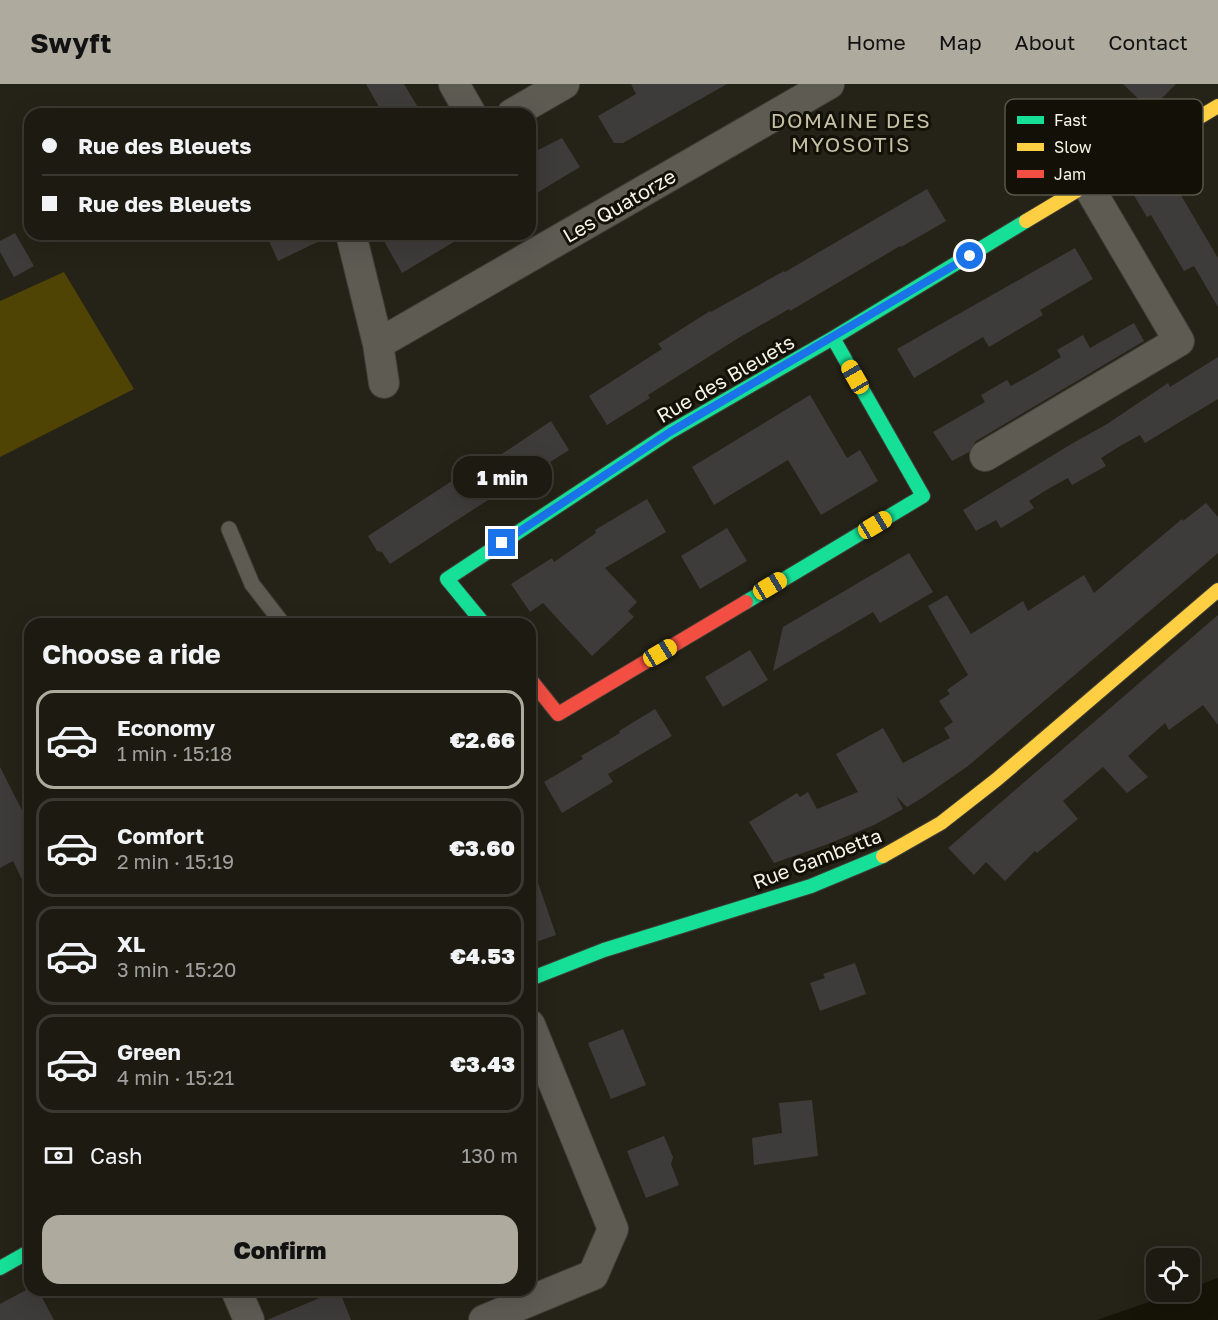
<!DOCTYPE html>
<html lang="en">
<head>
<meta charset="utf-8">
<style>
	:root { --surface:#1c1a11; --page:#25231a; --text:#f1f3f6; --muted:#a0a19f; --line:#3a3831; --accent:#aeab9e }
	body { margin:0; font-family:"Golos Text",sans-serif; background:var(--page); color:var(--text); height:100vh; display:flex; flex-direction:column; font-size:22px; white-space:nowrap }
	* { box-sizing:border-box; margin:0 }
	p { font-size:20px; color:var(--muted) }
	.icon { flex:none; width:33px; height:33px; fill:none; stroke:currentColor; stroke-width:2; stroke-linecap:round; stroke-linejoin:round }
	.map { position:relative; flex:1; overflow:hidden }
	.side { position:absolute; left:24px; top:534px; width:512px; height:678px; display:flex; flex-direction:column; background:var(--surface); border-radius:18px; box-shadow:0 6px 24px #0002,0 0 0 2px var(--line) }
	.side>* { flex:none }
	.guide { position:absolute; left:24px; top:24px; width:512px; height:132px; border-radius:18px; box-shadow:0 6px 24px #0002,0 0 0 2px var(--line); display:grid; align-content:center; height:132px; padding:0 18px; background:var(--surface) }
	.tools { position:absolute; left:1146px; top:1164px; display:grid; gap:12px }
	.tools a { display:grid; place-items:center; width:54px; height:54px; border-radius:12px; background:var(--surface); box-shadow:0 6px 24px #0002,0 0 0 2px var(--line); font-size:30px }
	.end { position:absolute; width:27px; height:27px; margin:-14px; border:8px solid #1a73e8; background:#fff; box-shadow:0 0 0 3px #fff }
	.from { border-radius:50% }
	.bubble { position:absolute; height:42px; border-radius:18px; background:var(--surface); box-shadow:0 6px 24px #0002,0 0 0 2px var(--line); font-size:20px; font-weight:800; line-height:42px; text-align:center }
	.car { position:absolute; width:18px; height:36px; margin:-18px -9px; border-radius:8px; box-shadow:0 0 4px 2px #0007; background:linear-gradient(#f5c518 24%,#345 0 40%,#f5c518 0 76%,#345 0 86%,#f5c518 0) }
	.guide b { display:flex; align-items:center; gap:21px; height:57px; font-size:22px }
	.guide b+b { border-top:2px solid var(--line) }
	.guide i { width:15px; height:15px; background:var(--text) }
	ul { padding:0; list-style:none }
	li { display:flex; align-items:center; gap:18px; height:99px; margin:0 12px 9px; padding:0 6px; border:3px solid var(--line); border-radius:18px }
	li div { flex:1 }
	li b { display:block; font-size:22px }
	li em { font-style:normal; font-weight:800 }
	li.on { border-color:var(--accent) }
	li>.icon { width:54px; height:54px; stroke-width:1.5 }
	h2 { padding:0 18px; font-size:27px; line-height:72px }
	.pay { display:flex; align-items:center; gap:15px; height:66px; padding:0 18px; font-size:22px }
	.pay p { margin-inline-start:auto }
	.action { display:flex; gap:12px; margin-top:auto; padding:12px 18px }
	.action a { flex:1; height:69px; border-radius:18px; background:var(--accent); color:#111; font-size:24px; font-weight:800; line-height:69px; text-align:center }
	header { display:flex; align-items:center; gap:36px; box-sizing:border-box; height:84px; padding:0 30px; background:var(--accent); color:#111 }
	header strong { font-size:28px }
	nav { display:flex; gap:33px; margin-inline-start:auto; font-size:21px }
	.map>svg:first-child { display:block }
	.green { fill:#4f4404 }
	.water { fill:#161307 }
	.building { fill:#3e3c3a }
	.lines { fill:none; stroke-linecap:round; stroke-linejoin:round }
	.lane-casing { stroke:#403e35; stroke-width:17 }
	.street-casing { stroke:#403e35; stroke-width:32 }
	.fast-casing { stroke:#403e35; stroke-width:16 }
	.slow-casing { stroke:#403e35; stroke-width:16 }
	.jam-casing { stroke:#403e35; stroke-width:16 }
	.lane { stroke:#5d5b52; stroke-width:15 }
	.street { stroke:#5d5b52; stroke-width:30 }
	.fast { stroke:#16e098; stroke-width:14 }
	.slow { stroke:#ffcf43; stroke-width:14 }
	.jam { stroke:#f24e42; stroke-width:14 }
	.route { stroke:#1a73e8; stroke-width:8 }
	.labels { text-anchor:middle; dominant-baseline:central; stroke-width:6; stroke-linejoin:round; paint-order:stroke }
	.street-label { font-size:20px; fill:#f7f4e7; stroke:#121007 }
	.neighbourhood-label { font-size:21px; letter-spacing:1.5px; fill:#c4bfa5; stroke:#121007 }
	.key { fill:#121007; stroke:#57544a; stroke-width:1.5 }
	.key-label { font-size:16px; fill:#f7f4e7 }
</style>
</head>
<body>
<header>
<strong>Swyft</strong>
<nav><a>Home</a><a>Map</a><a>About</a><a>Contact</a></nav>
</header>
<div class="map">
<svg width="1218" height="1236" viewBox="0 0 1218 1236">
	<rect width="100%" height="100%" fill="#252317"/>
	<path class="green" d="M64,188l70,117 -134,68v-156z"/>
	<path class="water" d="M1218,1194v42h-121l81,-28h12v-4z"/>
	<path class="building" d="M366,0h38l18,30h-39z
		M631,0h96l-104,59h-9l-16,-27 38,-22z
		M1123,0h53l-26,26z
		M562,54l18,29 -50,30v-43z
		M1166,86l52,88v49l-24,-41 -10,5 -33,-56 -4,2 -18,-30 27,-16 2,4z
		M927,105l19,32 -45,26 -1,-1 -110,65 -1,-2 -49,28 -92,58 2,3 -43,27 -18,-29 73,-47 -4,-5 52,-33 1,1 73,-41 1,1z
		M15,149l19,33 -20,11 -14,-25v-11z
		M266,150h68l-56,27z
		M380,150h87l-65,39z
		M1075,164l18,31 -53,31 3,5 -54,32 -6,-10 -69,41 -17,-29z
		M1134,239l10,18 -168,100 -7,11 -17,9 -19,-29 52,-30 -4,-7 26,-15 4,6 25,-14 25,-15 -4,-7 26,-15 7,13z
		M1218,273v42l-73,44 -5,-8 -20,11 -19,12 5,8 -34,19 -4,-7 -20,11 -19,12 5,7 -33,20 -5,-8 -20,11 -13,-21 110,-67 34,-19 61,-41 2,4z
		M810,311l37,63 13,-8 18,31 -57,34 -33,-55 -74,45 -22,-38z
		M551,337l18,29 -77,49 -1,-1 -101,66 -8,-12 -5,-1 -9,-15 116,-76 3,4z
		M647,415l19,33 -61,36 32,34 -9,9 6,6 -42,39 -49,-53 -13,9 -19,-28 41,-26 2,4 42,-29 -1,-3z
		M1206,419l12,14v36l-250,213 -46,32 -15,9 -11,-11 7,13 -29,16 -46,19 -54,19 -25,-41 48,-29 3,4 8,-5 9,17 41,-17 -22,-38 47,-26 20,35 47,-25 -6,-10 9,-6 -14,-21 11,-7 -3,-4 21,-15 -40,-69 19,-11 24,39 52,-33 5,10 56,-36 10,18 88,-74 1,2z
		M727,444l20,33 -47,28 -19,-33z
		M909,469l24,39 -53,31 -7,-11 -100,59 10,-44z
		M1218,531v110l-15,-20 -34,25 -4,-7 -37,33 20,21 -21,16 -24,-26 -40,34 15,18 -41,34 -2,-2 -30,30 -19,-19 -12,13 -26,-27z
		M750,566l18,30 -45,27 -18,-30z
		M655,625l17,27 -64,38 5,8 -51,31 -18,-31 39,-23 -2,-3 39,-23 -1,-2z
		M0,683l30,59v70l-17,-35 -13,7z
		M533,784l23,67 -26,9v-75z
		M855,879l11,31 -46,17 -10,-28 15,-5 -2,-4z
		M623,945l23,56 -35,14 -23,-56z
		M812,1016l6,56 -64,9 -2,-27 30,-5 -3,-30z
		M664,1052l9,21 -2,7 8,21 -33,13 -19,-47z
		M30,1204v2h8l16,30h-54v-16z
		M339,1206l12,30h-84z"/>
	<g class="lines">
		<defs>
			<path id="lane" d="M229,445l23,55 31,40"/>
			<path id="street" d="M454,0l17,30
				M512,30l52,-30
				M351,150l27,110 451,-260
				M378,260l6,39
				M985,372l194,-115 -91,-155
				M236,1206l13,30
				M484,1236l109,-45 20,-46 -83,-204"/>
			<path id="fast" d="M746,518l177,-106 -90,-158
				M484,540l-37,-45 223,-147 163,-94 193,-117
				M530,895l74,-29 207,-64 72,-30
				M0,1184l30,-17"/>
			<path id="slow" d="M1026,137l192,-115
				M883,772l58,-33 55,-43 222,-190"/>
			<path id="jam" d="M530,595l28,35 188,-112"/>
		</defs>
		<use href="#lane" class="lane-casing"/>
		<use href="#street" class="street-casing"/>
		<use href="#fast" class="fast-casing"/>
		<use href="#slow" class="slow-casing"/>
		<use href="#jam" class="jam-casing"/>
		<use href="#lane" class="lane"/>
		<use href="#street" class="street"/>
		<use href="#fast" class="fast"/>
		<use href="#slow" class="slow"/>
		<use href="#jam" class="jam"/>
	</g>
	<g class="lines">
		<path class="route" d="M502,459l168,-111 300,-176"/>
	</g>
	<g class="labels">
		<g class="street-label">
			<text transform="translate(619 121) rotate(-30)">Les Quatorze</text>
			<text transform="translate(725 294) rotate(-30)">Rue des Bleuets</text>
			<text transform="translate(817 774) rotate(-21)">Rue Gambetta</text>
		</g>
		<g class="neighbourhood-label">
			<text x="851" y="36">DOMAINE DES<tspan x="851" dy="24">MYOSOTIS</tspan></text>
		</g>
	</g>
	<rect x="1005" y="15" width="198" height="96" rx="9" class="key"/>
	<rect x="1017" y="32" width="27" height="8" fill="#16e098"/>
	<rect x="1017" y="59" width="27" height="8" fill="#ffcf43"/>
	<rect x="1017" y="86" width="27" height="8" fill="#f24e42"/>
	<g class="key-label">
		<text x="1054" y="42">Fast</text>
		<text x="1054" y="69">Slow</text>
		<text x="1054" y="96">Jam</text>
	</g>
</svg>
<div class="tools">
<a><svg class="icon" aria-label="locate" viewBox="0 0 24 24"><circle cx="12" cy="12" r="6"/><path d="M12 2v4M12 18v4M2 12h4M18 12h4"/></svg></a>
</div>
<i class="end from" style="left:970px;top:172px"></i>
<i class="end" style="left:502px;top:459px"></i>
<div class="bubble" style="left:453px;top:372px;width:99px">1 min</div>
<i class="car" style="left:855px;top:293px;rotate:330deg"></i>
<i class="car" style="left:875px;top:441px;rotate:59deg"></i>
<i class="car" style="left:770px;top:502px;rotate:59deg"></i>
<i class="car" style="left:660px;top:569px;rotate:59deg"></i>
<div class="guide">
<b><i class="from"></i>Rue des Bleuets</b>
<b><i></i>Rue des Bleuets</b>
</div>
<section class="side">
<h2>Choose a ride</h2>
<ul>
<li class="on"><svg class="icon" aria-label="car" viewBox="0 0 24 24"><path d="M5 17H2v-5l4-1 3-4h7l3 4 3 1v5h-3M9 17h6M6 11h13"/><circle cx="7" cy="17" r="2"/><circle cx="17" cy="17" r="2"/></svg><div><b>Economy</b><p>1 min · 15:18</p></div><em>€2.66</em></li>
<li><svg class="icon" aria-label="car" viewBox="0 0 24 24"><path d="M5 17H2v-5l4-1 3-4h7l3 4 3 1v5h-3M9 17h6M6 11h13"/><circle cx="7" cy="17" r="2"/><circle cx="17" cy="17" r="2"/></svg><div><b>Comfort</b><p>2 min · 15:19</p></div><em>€3.60</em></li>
<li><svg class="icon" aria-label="car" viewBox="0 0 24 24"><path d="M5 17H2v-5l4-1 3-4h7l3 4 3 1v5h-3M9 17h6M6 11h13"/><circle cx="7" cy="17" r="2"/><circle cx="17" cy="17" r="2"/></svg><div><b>XL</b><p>3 min · 15:20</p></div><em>€4.53</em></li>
<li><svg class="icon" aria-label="car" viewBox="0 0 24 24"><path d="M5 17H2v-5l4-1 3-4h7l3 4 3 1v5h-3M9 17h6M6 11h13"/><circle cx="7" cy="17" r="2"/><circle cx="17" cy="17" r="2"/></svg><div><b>Green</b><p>4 min · 15:21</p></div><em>€3.43</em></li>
</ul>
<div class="pay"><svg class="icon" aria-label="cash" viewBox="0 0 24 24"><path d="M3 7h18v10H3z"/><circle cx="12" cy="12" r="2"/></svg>Cash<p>130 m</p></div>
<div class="action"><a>Confirm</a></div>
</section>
</div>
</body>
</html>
